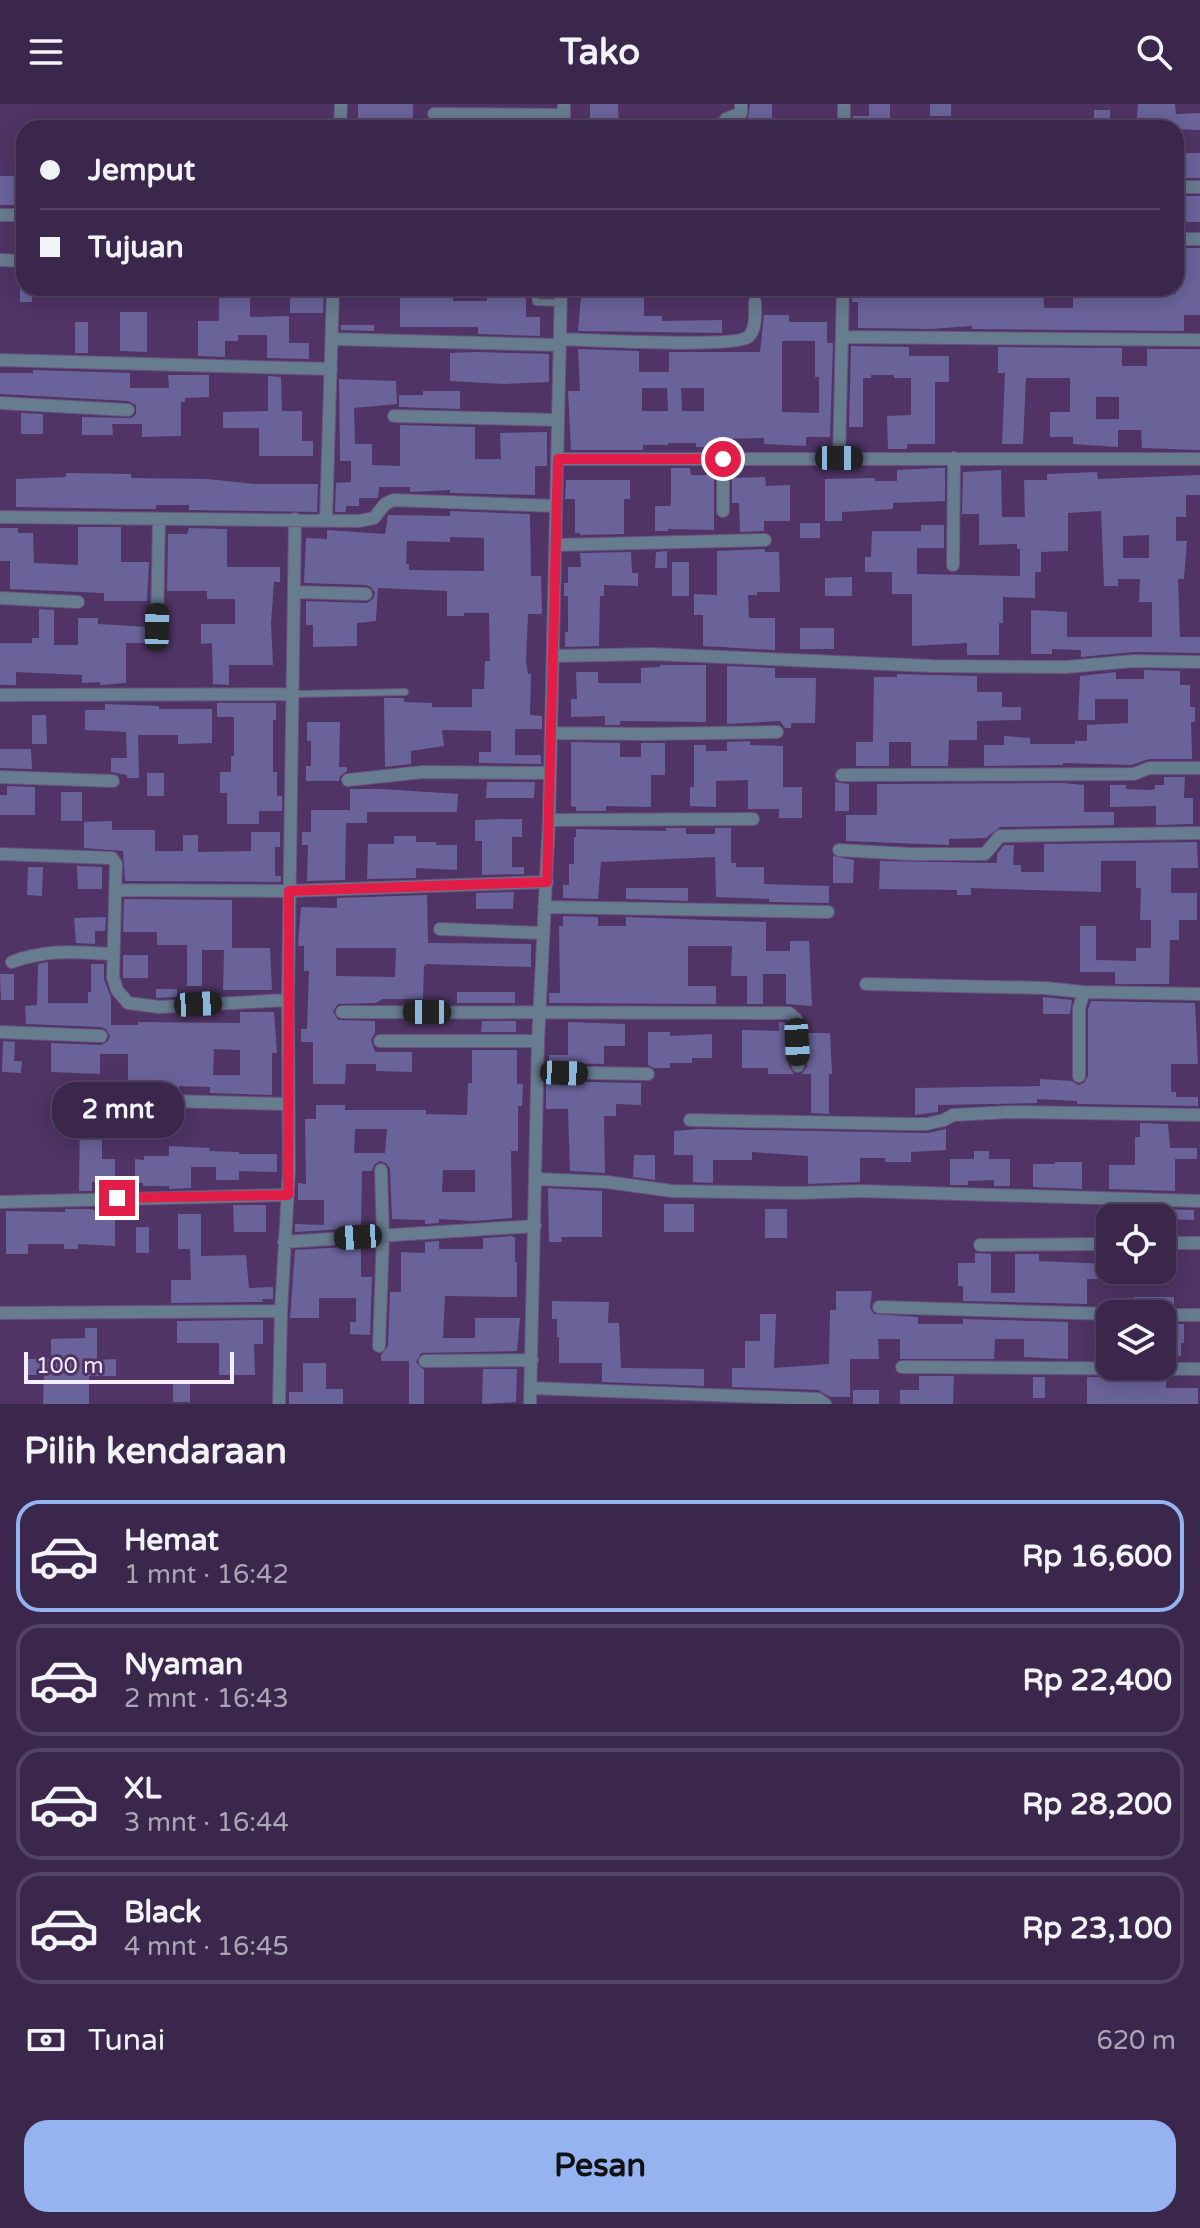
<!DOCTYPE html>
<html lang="id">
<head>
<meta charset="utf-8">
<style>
	:root { --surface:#3b274c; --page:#463356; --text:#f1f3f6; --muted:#aca5b5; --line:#544464; --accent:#95b2f1 }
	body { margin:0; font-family:"Varela Round",sans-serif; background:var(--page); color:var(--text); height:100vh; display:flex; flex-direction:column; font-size:30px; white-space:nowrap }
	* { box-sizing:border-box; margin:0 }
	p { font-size:26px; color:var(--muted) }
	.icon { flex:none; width:44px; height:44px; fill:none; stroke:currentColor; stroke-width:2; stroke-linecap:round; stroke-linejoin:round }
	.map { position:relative; height:1300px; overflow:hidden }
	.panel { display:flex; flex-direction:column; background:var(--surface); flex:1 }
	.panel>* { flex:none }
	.hud { position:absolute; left:16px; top:16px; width:1168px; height:176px; border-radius:24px; box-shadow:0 4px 20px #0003,0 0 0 2px var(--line); display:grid; align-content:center; height:176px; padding:0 24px; background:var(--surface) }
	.buttons { position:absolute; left:1096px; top:1100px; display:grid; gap:16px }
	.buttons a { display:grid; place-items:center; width:80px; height:80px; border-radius:16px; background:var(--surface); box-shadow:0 4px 20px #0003,0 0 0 2px var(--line); font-size:40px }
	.scale { position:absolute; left:24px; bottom:20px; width:210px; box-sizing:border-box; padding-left:8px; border:4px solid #f5ecfe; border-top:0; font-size:22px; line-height:28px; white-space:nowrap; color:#f5ecfe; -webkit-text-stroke:6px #4f3465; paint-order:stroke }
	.end { position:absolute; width:36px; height:36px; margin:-18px; border:10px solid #e11d48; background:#fff; box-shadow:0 0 0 4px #fff }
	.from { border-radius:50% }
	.bubble { position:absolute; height:56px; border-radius:24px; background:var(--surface); box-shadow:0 4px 20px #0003,0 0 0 2px var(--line); font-size:26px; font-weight:700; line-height:56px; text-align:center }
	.car { position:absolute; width:24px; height:48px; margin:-24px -12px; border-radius:10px; box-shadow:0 0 6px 2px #0007; background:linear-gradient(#222 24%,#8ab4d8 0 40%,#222 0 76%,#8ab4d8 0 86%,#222 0) }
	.hud b { display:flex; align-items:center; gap:28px; height:76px; font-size:30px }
	.hud b+b { border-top:2px solid var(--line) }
	.hud i { width:20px; height:20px; background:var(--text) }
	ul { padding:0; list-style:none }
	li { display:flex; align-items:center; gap:24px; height:112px; margin:0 16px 12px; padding:0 8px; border:4px solid var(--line); border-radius:24px }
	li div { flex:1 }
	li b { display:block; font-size:30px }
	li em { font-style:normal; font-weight:700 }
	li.current { border-color:var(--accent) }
	li>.icon { width:72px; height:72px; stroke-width:1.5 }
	h2 { padding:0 24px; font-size:36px; line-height:96px }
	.pay { display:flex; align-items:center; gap:20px; height:88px; padding:0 24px; font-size:30px }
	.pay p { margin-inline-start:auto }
	.primary-button { display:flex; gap:16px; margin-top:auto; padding:16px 24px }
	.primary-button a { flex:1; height:92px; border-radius:24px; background:var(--accent); color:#111; font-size:32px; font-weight:700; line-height:92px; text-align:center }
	header { display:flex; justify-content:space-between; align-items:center; height:104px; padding:0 24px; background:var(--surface); font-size:36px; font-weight:700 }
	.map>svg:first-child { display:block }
	.building { fill:#69639a; fill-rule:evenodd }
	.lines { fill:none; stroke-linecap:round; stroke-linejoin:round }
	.lane-casing { stroke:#6a517d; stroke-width:8 }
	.street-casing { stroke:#6a517d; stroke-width:14 }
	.lane { stroke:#687c90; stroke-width:6 }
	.street { stroke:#687c90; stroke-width:12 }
	.route { stroke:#e11d48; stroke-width:10 }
</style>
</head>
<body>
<header><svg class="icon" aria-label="menu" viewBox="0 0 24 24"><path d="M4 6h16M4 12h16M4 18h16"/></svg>Tako<svg class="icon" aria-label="search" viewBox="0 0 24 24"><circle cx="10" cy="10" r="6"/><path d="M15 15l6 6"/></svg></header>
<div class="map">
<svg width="1200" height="1300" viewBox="0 0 1200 1300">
	<rect width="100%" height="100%" fill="#4f3465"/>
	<path class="building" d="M358,0h55v24h-55z
		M590,0h28l1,24h-29z
		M750,0h22v24h-15v-10h-9z
		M869,0h21v24h-37v-12h16z
		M930,0h21v12h-21z
		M1138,0h37l1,10 24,-1v17l-64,-2z
		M1094,6h16v18h-16z
		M1176,49h24v25h-24z
		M0,72h24v29h-24z
		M1176,92h24v26h-24z
		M1176,144h24v67h-16v16l-212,-2v-3l-40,3 -74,-1v-26h-6v-14h77v8h24v-8h90l1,20h29v-13l103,-1z
		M20,184h12v14h-12z
		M290,184h34l-1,25h-33z
		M487,184h39v29h14v19l-62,-2v-7h-78v-31l36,-4v4h17v5h34z
		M219,189h31v24l39,-1v27h20v16l-42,-1v-23h-29v6h-13v16l-27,-1v-35h21z
		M644,191v21h18v5l60,-1v13l-144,-2 3,-35z
		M120,208h27v40l-27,-1z
		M764,211h25v7h38v21h6l-3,94h-24v9l-42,-2v-6l-50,1v8h-18v-4h-28v2h-25v5h-72l-3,-59h12l-2,-42 61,2v21h30v-20h91zM782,237h33v36h4v36l-37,-1zM642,284h25l1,23h-26zM681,284h23v23h-22z
		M75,218h13v31h-13z
		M341,221h33v6l-33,-1z
		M851,242l58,1v9h40v26h-14v62h-28v5h-19l-1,-33 24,-1v-37h-17v-3h-23v3h-8v49h-14z
		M998,243l124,1v18h25v-17h53v101l-58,-2 -1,-18h-23v17l-45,-3v-7h-23v-25h20v-34h-44l-3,66h-21l3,-71h-7zM1096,293h23v22h-23z
		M478,248l71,2v28l-45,2 -54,-3v-28z
		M33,266l97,3v15h39l-1,-13h41v22l-24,1v4h-4v34l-39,1v-13h-30l1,11h-31v-18l49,1 5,-4v-9l-8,-4 -128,-7v-21h33z
		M268,272l13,1 1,34h20v30h11v15h-54v-28h-36v-16l45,-1z
		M339,275l57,2 1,23 -43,4 1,36h17v21l28,1v-41l75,2v32h26l-1,-26 47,-1v34h-12v29l-85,-2v-3l-40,2v-5h-31l-1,11h-19v8h-13v6h-11l1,-29 15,-1v-21h-11z
		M423,287h37v18l-61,-2v-12h24z
		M21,309l22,1v20h-22z
		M671,364h19l1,7h23v55l-46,-1v2h-13v-25h15l1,-4z
		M938,364h7v33l-52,2v6l-51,3v9h-17v-42l50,-1v3h22v-11z
		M1001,366l1,47h23l-1,-37h23v-6l50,-2 1,7 102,-4v20h-14v22h-10v24h11l-3,38h-6l2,58h20v16l-66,-1 -53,5v-7l-29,-1v5h-21v-44l36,2v25h85v-35h-13l1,-23h-22v7h-14l-3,-75 -33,2v38l-27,1v20h-6v26l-32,-1v26h-4v32h-32v-12l-55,3v-52h-20v-22h-27v-15h6l1,-26h49v-6h23v23h-27v26l103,2v-27h-3v-5l-38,1v-31h-17l1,-42zM1149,431v23h-26v-22z
		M66,369l65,1v4l76,1 48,5h63l-1,28 -128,-2v-5h-33v4h-25l-115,-2v-28l50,-2z
		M765,373l1,9 24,-1v36h-26v10l-24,1 -1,-29h-7v-25z
		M566,376h64v19h-6v35l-44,1v-2h-5v-34h-10z
		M450,407l80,3 1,62h10l1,38h-14l-2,47 2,13h3l-1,41 12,1v13h-27v26h26v9l-62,-1v-11h12v-21l-49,-1 2,16 -33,5v13l-26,3 -1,-69h20v4l28,1v4h40v-18h12l1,-28h5l-1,-48h-25v3h-17v-25l-69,-3 -2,33 -19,2v23l-44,1v-22h-7v-24l61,2 6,-4 2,-6 -4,-6 -5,-2 -62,-2 2,-45 21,1v-9l58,4 3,-19 62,1zM450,433l34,1v33l-75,-1v-6h-3l1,-23 43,1z
		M800,419h20v15h-20z
		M78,423h43v35h28l-2,39h-43v-8l-94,-4v-28h-10v-33h18v5h15l1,30 44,2z
		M189,424l38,1v38h53v15h-6l-3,41 2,42h-44v20l-16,-1 -1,-41 -11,1v-20h34v-25h-28v-8h-40l1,-57h19z
		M765,445v3h14l1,40h-23v3h-9l1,23h26v32l-72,-4v-31h-9v-21l23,1v-44z
		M667,447v17h-12l1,-16z
		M631,448l1,21h6v13l-34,-1v11h-4l-1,50 -34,1v-15h3v-36h-4v-13h4v-16h13l-1,-14z
		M672,458h17v34h-17z
		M852,473v19h-27v-18z
		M39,505l15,1v35h24v-27h20v6l50,3v16h-22v40l-26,2v-3l-18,1v-8l-66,-3v13h-16v-42h32v-5h7z
		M800,524h34v21h-34z
		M660,561h46v57l-86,-1v4h-15v-9l-34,1v-18h6l-1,-27h22v11h43v-15l19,-1z
		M727,562l48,2v10h41l-1,45h-24v5h-6l-5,-7 -53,3z
		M1144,566l36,1v14h10v22h5v15h-4l1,37h-43l-17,6 -69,-2v2l-79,1v-21h20v-9l26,2v6h45v-3h12v-16l41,-2v-24h-33v21h-17l2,-44 36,-4v7h28z
		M897,570l80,2v16h25v15h19v13l-44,1v19h-28l-1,26h-37v-24h-22v24h-33v-24h17l1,-65h23z
		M217,599h59v17h-3v52h4v24h5v15h-23v13h-32v-31h-7v-21h11v-16h3v-39h-17z
		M105,600l54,2v3h53v34l-34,1v-9h-40l1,43h-12v-3l-16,-3v-14h16l-1,-26 -41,-2v-20h20z
		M32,611h14l1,29h-15z
		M307,618h33l-1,45h8v4l-7,5 -1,5h-33v-15h5v-25h-4z
		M750,637v4l33,1v41h19v31h-23v-9h-31v-29l-32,1v26l-26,-1v-19h4v-42h12v6h21v-9z
		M571,638l49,1v14h21v-14h24v32h-14v32l-45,-1v5h-30v-4l-5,-1z
		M0,645h31l1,20 -32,-1z
		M147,669h17v23h-17z
		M1164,673h21l-1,21h9v26l-37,1v-19l-46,1v-22h16v4l24,1 5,-1v-4h9z
		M487,678h48l-1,16h-48z
		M835,678l14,2v27h-14z
		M1063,679l21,2v27h30v13l-114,2 -14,11 -37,1v6l-103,-4v-26h31v-31z
		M7,682l28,1v28h-35v-20h7z
		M350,685h32l76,5 -1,18h-90v11h-21l-1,57 -38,1 1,-36h-6v-13h9v-22h39z
		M61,688h21v29h-21z
		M499,715h23v18h-10v30h12v7l-42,1v-34h-7v-21z
		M112,717v9h43v21h28v-16h15v17l53,-1v-19h29v15h-5v29h6v6l-156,-1 -2,-30 -39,-3v-26z
		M666,724h20v6h29v-6h16v35h5v4h28v17l65,2v17l-60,-1v-3l-53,-2 -1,-40 -114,5 -3,37 -35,-1v-13h6v-21h5v-27h2v-8l90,2z
		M394,732h22v6h20v3h21v25l-41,-2v10l-49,1 1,-35h26z
		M1197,738l1,26h-27v25h26v27h-18v20h-9l-1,44h-54v-12h-35v-46h16v34l40,1v-13h15v-28h-11l1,-32h-5v-27h-35v31l-130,-4v7h-14v-5l-78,-1 1,-28 117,2v-9l7,-9h10l-1,20h8v7h23v-28z
		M833,752l21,4 -1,23h-20z
		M77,762l25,1v22h-24z
		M28,763h15l-1,29 -15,-1z
		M626,784h62v13l-62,-2z
		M514,788l-1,17h-37v-16z
		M427,791l1,48 103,1v23l-104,-3 -3,2 -1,33h-40l-7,4 -38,1 -5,7 5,9 37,1v12l-4,7 4,12h37v20l-36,-1v-7h-30l-1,20h-32v-42h-12v-13h6l2,-58h-5v-25h-6l3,-39 36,1v-10zM336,844h60l-1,29 -59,-1z
		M124,795l108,1v48h38l2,42h-49l1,-40h-22v36h-15v-41h-30v-13h-34z
		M563,812l35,1v9h28v-9l140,5v29h24v-10h19l3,65 -26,-2v-30h-23v30h-16v-28h-16l1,-30h-44v40h28v18l-167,-1v-10h11l-1,-67h4z
		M106,813l-1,14h-10v13l-19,-1 -2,-25z
		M123,851h25v23h-25z
		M48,858v41h40v-11h3v-28h13v15l7,18v28h27v-3l102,1v-11h34l3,41h-5v42l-62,-2v-6l-31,-1v6l-51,-1v-37h-28v20l-49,-2v-29l50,2 7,-4 2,-5 -4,-7 -5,-2 -75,-3 -1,-18 12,-1 1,-41zM214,945l26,1v25h-27z
		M0,870h14v26h-13z
		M156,885h21v8l-21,1z
		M457,888h58v11h-58z
		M1043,893l29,3 -2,14h-27z
		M1091,897l104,2 3,61h-27v28h5v5h22v9l-121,-2v-3l-40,-2v4l-99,2v7l-23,3v-27l125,-2v-7l32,2 6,4 6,-2 4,-7v-67z
		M482,917h34v11h-35z
		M568,918l57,2v22h-21v18l-55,-1v-8h19z
		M779,918l8,1 2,43 5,8h-26v-6h-26v-38l37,1z
		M648,928h22v4l42,-2v24h-20v5h-22v5h-16l-6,-3z
		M806,929h24l2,41h-3v40l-18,-1v-39h-9l5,-8z
		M3,937l12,1 -1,19h8l-1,12 -19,-1z
		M472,946h45v34h6l-1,22h-4v45h-7l1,67 -39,3 -34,-2v4l-14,1v-4l-33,-1 -2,-50 -4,-6 -6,-2 -6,4 -2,6h-10l-1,57 -66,4v-8l29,1v-25h-26v-17l8,1 -1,-65h11v-14h29v5h81v4l41,1 1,-32h4zM355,1025h32l-2,24h-31zM443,1066h32v22h-33z
		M546,977l95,2v22l-25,-1v12h-12l1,57 -35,-2 -2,-62h-22z
		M80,1004h17l-1,32h6v19h13v24l-23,-1v9h-13z
		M1140,1019l28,1 2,24h27v11h-22v32l-66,-2v-24h26v-28h5z
		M700,1025l227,4 19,-4v21l-35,2v10h-26v-4h-25v24l-52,2v-28l-56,-4v8h-39v23l-20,-1v-27h-19v-24z
		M169,1042l41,2 -1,3 30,1v2h38v18l-38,-1v9h-23v-13h-25v21l-22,1v-3h-26v-3h-8v-24l9,1v-4h25z
		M974,1047h15v8h21v27h-16v-6l-26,1v4h-18v-26h24z
		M634,1051h21v25l-22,-3z
		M1055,1058h27v27l-49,-2v-23h22z
		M548,1084l54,3v46h-41l1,5h-13z
		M664,1100h30v28h-30z
		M233,1101h33v27h-32z
		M1130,1104l64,2v10l-64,-2z
		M65,1105h26l7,2v3h17v32l-37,-2v5h-14v-5h-36v10h-22v-43l59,1z
		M765,1105h22v29h-22z
		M178,1110h23v42l45,-1 3,33 24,-1v12h-11l1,3 -92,1v-23h20l-1,-31h-12z
		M136,1123h13v26h-13z
		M512,1132l3,2v24h2v35l-72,-1 -2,42h32v-20h45l-3,33 -96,2 -5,9 8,8v34h-15v-43h-28v-6l7,-9 2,-54h11v-40l24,1v-11l14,-1v8h44v-11z
		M361,1142v31h11l-2,58 -20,-1v-12h6v-24h-37v20h-29l5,-68z
		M975,1149l16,1v39h24v-39h24v7l70,3v15h-22v25l-124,-3v-15h-5v-23h17z
		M1162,1153h14v17h-14z
		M836,1187h36l-2,17 4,6 44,3v7h45v-5l105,3v37l-44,-2v-18h-29l-1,20h-94v-20h-22l1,20h-29v38h-20l-12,-7 -86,-3v-19h13v-27h15v-27h16l-2,54 55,-4 1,-54h6z
		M1134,1193h40v9h-13l-7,5h-20z
		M552,1197l57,1 -1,21h11l2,45 83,1v17l-102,-4v-19h-43v-26h-2v-18h-5z
		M263,1216v24h-9l1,31h-36v-32h-42v-22z
		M1162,1220h22v19h-3v13h-19z
		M85,1224h12v32l19,-1v17h-27v28h-46l1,-29h-19v-16h26v-20l34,-1z
		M303,1259h23v26h17v15h-54v-12h14z
		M483,1265h34l-1,33 -34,2z
		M919,1272h35l-1,28h-53v-14h19z
		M1033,1273h12v21h-12z
		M1087,1273l79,1v10h32v16h-111z
		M173,1279h17v19h-17z
		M853,1286h26v14h-26z"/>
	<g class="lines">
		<defs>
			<path id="lane" d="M534,184l2,14 25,1
				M294,590l111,-2"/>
			<path id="street" d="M434,10l130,1
				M340,24l1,-24
				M564,24v-24
				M720,24l6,-9 15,-6v-9
				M844,24v-24
				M1176,83h24
				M0,111h24
				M1176,135h24
				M0,156l24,1
				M842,233l358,3
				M332,235l227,6
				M560,235c27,1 174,9 188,-2 9,-7 7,-25 7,-35
				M0,256l331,9
				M0,299l128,7
				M394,312l164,4
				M839,354l4,-170
				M558,355h642
				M723,355v52
				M0,413l359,4 15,-3 11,-14 8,-4 163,6
				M326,415l7,-231
				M556,441l209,-5
				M953,461l1,-107
				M294,488l72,2
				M0,494l78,4
				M157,523l2,-108
				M553,552l99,-2 280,12 134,1 68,-6 66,1
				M0,591l294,-1
				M551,629l95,1 131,-2
				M842,671l292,-1 15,-6h51
				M0,673l113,4
				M348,676l75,-8 127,1
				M549,716l204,-1
				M839,746l71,4h75l15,-18 200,-3
				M0,750l112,4 4,6 -3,113 4,13 11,13 31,4 129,-7
				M116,786l173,1 258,-9
				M544,803l284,5
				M440,825l103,4
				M12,858c35,-13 63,-10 100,-8
				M866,880l179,4 39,4
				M342,908l447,1 7,6 2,47
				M0,928l101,4
				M380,937h158
				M538,968l110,2
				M1079,972v-68l5,-16 116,2
				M132,996l155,4
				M690,1016l215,4h22l17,-4 9,-5 57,-3 190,3
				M537,1075l70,3 65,9 128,2 60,-2 340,10
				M0,1098l288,-7
				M284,1138l251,-16
				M1162,1139h38
				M980,1141l130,-1
				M879,1203l231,7
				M0,1209l281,-2
				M1162,1211h38
				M379,1242l4,-110 -2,-66
				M425,1257l107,-1
				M902,1263l298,2
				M531,1284l287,11 7,5
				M279,1300l2,-93 8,-140 -1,-171 7,-481
				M530,1300l8,-363 11,-221 12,-532"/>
		</defs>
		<use href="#lane" class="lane-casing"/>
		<use href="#street" class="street-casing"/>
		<use href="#lane" class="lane"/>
		<use href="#street" class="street"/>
	</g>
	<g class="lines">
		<path class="route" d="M117,1094l171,-3 1,-304 258,-9 11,-423h165"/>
	</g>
</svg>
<div class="buttons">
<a><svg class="icon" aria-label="locate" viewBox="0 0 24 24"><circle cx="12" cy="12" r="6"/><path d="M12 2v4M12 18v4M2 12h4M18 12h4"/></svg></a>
<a><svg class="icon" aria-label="layers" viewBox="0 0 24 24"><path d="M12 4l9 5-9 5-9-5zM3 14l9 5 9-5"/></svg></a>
</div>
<div class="scale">100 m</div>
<i class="end from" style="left:723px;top:355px"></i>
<i class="end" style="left:117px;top:1094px"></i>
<div class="bubble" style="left:52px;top:978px;width:132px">2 mnt</div>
<i class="car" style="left:839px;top:354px;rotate:90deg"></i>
<i class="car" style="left:157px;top:523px;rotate:1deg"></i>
<i class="car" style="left:198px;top:900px;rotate:87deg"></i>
<i class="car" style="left:427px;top:908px;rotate:270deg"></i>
<i class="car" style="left:797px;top:938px;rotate:177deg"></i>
<i class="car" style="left:564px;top:969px;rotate:92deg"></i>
<i class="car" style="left:358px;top:1133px;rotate:266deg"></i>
<div class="hud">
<b><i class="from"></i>Jemput</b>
<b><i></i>Tujuan</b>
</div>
</div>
<section class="panel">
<h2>Pilih kendaraan</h2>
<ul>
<li class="current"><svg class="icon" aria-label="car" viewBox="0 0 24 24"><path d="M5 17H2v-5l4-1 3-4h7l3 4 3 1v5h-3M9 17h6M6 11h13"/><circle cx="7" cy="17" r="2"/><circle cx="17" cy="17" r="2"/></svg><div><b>Hemat</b><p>1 mnt · 16:42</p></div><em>Rp 16,600</em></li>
<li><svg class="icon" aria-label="car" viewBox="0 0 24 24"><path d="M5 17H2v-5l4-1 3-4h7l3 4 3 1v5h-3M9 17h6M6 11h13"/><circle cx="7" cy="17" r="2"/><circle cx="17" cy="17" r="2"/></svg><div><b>Nyaman</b><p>2 mnt · 16:43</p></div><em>Rp 22,400</em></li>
<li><svg class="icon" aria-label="car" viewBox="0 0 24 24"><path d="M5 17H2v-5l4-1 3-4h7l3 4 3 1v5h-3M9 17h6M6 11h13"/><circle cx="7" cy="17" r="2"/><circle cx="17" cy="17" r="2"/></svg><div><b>XL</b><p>3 mnt · 16:44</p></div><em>Rp 28,200</em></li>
<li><svg class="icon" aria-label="car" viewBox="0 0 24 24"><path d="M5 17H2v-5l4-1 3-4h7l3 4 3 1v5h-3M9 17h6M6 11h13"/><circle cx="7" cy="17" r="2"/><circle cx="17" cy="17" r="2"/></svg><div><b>Black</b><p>4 mnt · 16:45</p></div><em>Rp 23,100</em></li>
</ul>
<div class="pay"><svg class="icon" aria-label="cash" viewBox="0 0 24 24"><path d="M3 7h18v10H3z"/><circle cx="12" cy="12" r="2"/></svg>Tunai<p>620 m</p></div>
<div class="primary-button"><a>Pesan</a></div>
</section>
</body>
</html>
